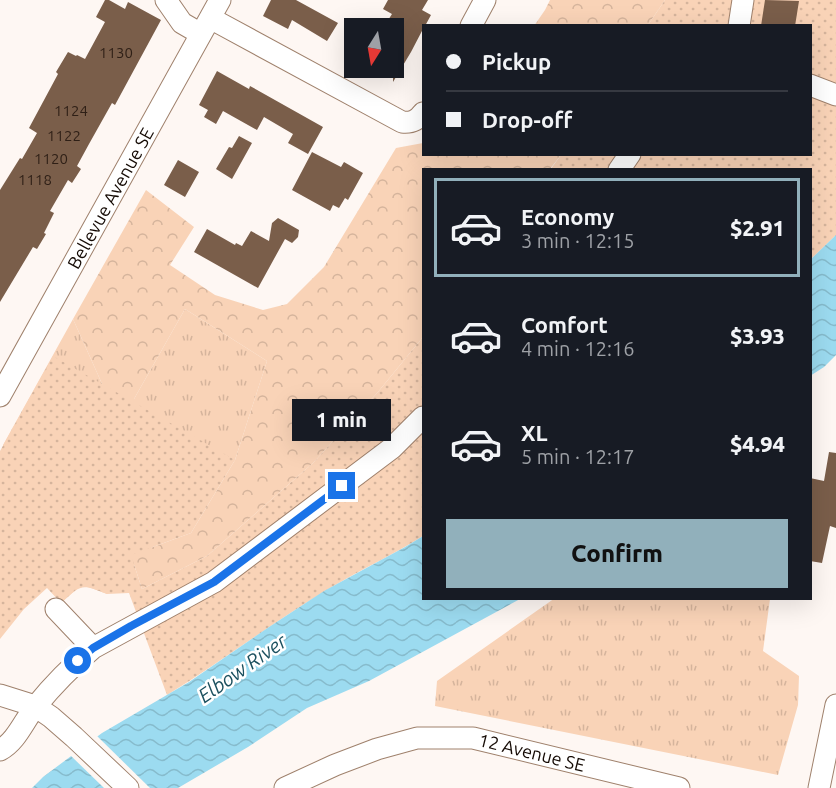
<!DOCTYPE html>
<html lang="en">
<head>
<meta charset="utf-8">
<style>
	:root { --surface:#171b24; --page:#20242c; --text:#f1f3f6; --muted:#9ea1a6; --line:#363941; --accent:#91b0bb }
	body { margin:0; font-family:Ubuntu,sans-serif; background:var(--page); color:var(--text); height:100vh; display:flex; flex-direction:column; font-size:22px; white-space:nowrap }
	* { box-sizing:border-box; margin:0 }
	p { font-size:20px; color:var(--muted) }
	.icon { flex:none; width:33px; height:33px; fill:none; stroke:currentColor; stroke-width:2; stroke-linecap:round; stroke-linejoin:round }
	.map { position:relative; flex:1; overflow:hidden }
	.side { position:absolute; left:422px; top:168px; width:390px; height:432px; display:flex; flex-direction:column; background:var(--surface); border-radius:0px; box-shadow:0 6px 24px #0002 }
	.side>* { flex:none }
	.banner { position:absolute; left:422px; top:24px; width:390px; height:132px; border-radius:0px; box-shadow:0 6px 24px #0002; display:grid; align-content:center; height:132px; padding:0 24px; background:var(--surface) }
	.needle { width:39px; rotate:191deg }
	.fabs { position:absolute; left:344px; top:18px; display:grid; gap:12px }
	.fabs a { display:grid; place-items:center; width:60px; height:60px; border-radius:0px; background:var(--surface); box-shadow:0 6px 24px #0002; font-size:30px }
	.end { position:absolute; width:27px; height:27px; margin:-14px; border:8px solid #1a73e8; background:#fff; box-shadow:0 0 0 3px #fff }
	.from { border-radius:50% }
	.bubble { position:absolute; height:42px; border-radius:0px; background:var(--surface); box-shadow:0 6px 24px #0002; font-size:20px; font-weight:800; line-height:42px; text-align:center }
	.banner b { display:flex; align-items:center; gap:21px; height:57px; font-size:22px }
	.banner b+b { border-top:2px solid var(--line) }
	.banner i { width:15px; height:15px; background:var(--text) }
	ul { padding:10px 0 0; list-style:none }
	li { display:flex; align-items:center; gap:18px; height:99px; margin:0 12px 9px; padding:0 12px; border:3px solid transparent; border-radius:0px }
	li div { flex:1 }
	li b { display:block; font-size:22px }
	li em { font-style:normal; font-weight:800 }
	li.current { border-color:var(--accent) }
	li>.icon { width:54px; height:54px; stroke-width:1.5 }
	.primary-button { display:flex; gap:12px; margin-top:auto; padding:12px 24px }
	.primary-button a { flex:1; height:69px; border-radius:0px; background:var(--accent); color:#111; font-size:24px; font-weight:800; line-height:69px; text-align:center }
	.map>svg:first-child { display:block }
	.grass { fill:url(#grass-tufts) }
	.forest { fill:url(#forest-crowns) }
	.park { fill:url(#park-dots) }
	.water { fill:url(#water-waves) }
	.pier { fill:#fef7f3 }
	.building { fill:#7a5e4a }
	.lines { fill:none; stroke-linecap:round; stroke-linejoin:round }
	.minor-casing { stroke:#9f816c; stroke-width:23 }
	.minor { stroke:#fff; stroke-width:21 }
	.route { stroke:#1a73e8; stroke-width:8 }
	.labels { text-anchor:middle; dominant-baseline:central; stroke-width:5; stroke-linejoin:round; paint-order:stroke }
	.number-label { font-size:15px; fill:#2e1f16 }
	.street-label { font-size:18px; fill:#140a04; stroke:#fff }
	.water-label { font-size:20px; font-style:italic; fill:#1b505f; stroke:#fff }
</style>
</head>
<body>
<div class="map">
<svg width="836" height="788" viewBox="0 0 836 788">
	<defs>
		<pattern id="grass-tufts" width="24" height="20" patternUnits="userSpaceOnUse" patternTransform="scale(1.5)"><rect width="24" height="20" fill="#f9d3b7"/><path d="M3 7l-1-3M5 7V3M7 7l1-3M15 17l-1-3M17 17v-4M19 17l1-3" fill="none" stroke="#d5b49c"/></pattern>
		<pattern id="forest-crowns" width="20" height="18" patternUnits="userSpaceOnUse" patternTransform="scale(1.5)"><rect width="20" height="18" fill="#f9d3b7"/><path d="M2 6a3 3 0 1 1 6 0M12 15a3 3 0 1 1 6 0" fill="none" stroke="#d5b49c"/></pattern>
		<pattern id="park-dots" width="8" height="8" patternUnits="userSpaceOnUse" patternTransform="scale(1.5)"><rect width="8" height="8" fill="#f9d3b7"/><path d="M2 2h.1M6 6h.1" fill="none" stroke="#d5b49c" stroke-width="1.8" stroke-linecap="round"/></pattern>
		<pattern id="water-waves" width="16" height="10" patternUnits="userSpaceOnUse" patternTransform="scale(1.5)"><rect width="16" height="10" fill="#9cdbf0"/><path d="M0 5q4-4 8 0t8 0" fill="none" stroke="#86bbcc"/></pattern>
	</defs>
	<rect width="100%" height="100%" fill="#fef7f3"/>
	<path class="grass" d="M185,309l82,52 -32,99 -128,134c-26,-10 -25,-10 -46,9l-58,-158 70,-126 30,67 31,13z
		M555,598l215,1 -7,52 36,25 -1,29 -20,70 -343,-69 2,-25z"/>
	<path class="forest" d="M550,0h115l-17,25 -114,1 11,-16z
		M423,143v11l138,1 -11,14 -127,1v167l-45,55 -65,71 -106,93 -65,33 -11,-34 60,-22 44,-73 32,-99 -82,-52 -51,90 -8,1 -23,-14 -30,-67 73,-129 48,37 -24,38 45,30 48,15 24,-6 37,-37 72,-119z"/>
	<path class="park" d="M665,0h171v235l-26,25v-90h-260l11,-15 249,-1v-128l-162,-1z
		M423,337v199c-33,21 -68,36 -101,57 -53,32 -102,70 -155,102l-38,-102 -22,1 -21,-8 -8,2 -17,15 -14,-15 -23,21 -24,30v-188l53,-95 182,104 -44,73 -60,22 11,34 65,-33 106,-93 65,-71z"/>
	<path class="water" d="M836,235v120l-12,12 -14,9v-116z
		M423,536v62l97,1 -151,82 -62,27 -59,39 -70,41h-146l11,-11 59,-44 87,-51 80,-55 55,-36 81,-44z"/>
	<path class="pier" d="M95,734l55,54h-46l-35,-34z"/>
	<path class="building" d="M105,0h4l16,9 3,-7 33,18 -46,85 -3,-2 -23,41 -12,22 4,3 -9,14 -4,-3 -18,31 4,2 -10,20 2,1 -9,15 -4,-2 -33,55v-112l20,-32 2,1 15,-26 -8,-5 29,-54 -2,-2 12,-20 8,4 1,-1 8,4 20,-37 -9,-5z
		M271,0h25l42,23 -11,18 -35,-21 -4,9 -25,-13z
		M388,0h40l-6,10 9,5 -6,11h-2v3l-12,23 -18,30v-54h-10l9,-14 -9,-5z
		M765,0l34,1 -4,25h-34z
		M217,71l32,18 1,-3 73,41 -15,27 -20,-11 5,-9 -29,-17 -7,13 -34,-19 -7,13 -12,-7 4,-7 -9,-5z
		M239,136l13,7 -20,36 -16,-10 13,-22 3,1z
		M312,152l29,15 3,-5 19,11 -15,27 -3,-2 -6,10 -6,-3 -3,6 -38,-21z
		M178,160l21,12 -14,25 -21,-12z
		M278,218l21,12 -1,7 -6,6 -7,-4 -27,49 -64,-36 13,-23 28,16 1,-2 6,3 9,-15 18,10 3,-18z
		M829,452l7,1v75l-6,-2 -8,37 -12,-2v-83l14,3z"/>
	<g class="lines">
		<defs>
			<path id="minor" d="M166,0l16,23 19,11
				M210,18l192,104c9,1 15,-1 21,-9
				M471,26l14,-26
				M739,26l4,-26
				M810,85l26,10
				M619,170l11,-16
				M0,396l220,-396
				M56,609l37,39
				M0,695l35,11 16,11 23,20 54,51
				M0,750c17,-9 24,-30 36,-44 17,-21 37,-41 57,-58l121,-66 178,-134 31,-31
				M285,788l50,-23 42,-16 40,-11h56l206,50
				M819,788l17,-83"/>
		</defs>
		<use href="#minor" class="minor-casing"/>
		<use href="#minor" class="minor"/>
	</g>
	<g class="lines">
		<path class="route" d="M78,661l15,-13 38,-22 83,-44 128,-96"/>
	</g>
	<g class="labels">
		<g class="number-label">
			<text x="116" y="52">1130</text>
			<text x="71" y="110">1124</text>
			<text x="64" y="135">1122</text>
			<text x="51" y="158">1120</text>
			<text x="35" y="179">1118</text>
		</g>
		<g class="street-label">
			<text transform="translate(110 198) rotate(-61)">Bellevue Avenue SE</text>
			<text transform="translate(532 752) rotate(14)">12 Avenue SE</text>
		</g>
		<g class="water-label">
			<text transform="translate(242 668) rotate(-35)">Elbow River</text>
		</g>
	</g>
</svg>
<div class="fabs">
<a><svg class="needle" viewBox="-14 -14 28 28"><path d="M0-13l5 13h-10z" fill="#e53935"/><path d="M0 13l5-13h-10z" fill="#9ea1a6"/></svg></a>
</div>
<i class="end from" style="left:78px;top:661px"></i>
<i class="end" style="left:342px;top:486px"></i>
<div class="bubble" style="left:292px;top:399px;width:99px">1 min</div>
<div class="banner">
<b><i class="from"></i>Pickup</b>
<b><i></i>Drop-off</b>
</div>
<section class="side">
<ul>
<li class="current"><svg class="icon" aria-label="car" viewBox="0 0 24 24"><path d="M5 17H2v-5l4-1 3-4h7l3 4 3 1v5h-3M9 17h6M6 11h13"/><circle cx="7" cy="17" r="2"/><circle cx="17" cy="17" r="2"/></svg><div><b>Economy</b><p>3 min · 12:15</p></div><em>$2.91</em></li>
<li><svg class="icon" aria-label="car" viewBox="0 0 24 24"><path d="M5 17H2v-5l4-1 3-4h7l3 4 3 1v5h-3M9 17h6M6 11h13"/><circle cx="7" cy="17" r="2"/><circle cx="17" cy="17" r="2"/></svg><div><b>Comfort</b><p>4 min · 12:16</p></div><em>$3.93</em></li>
<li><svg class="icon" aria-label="car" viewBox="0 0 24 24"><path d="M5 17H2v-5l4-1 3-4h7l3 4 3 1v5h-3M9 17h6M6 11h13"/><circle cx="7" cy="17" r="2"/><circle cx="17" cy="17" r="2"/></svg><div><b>XL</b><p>5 min · 12:17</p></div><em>$4.94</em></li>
</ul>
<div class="primary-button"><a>Confirm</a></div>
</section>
</div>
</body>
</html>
